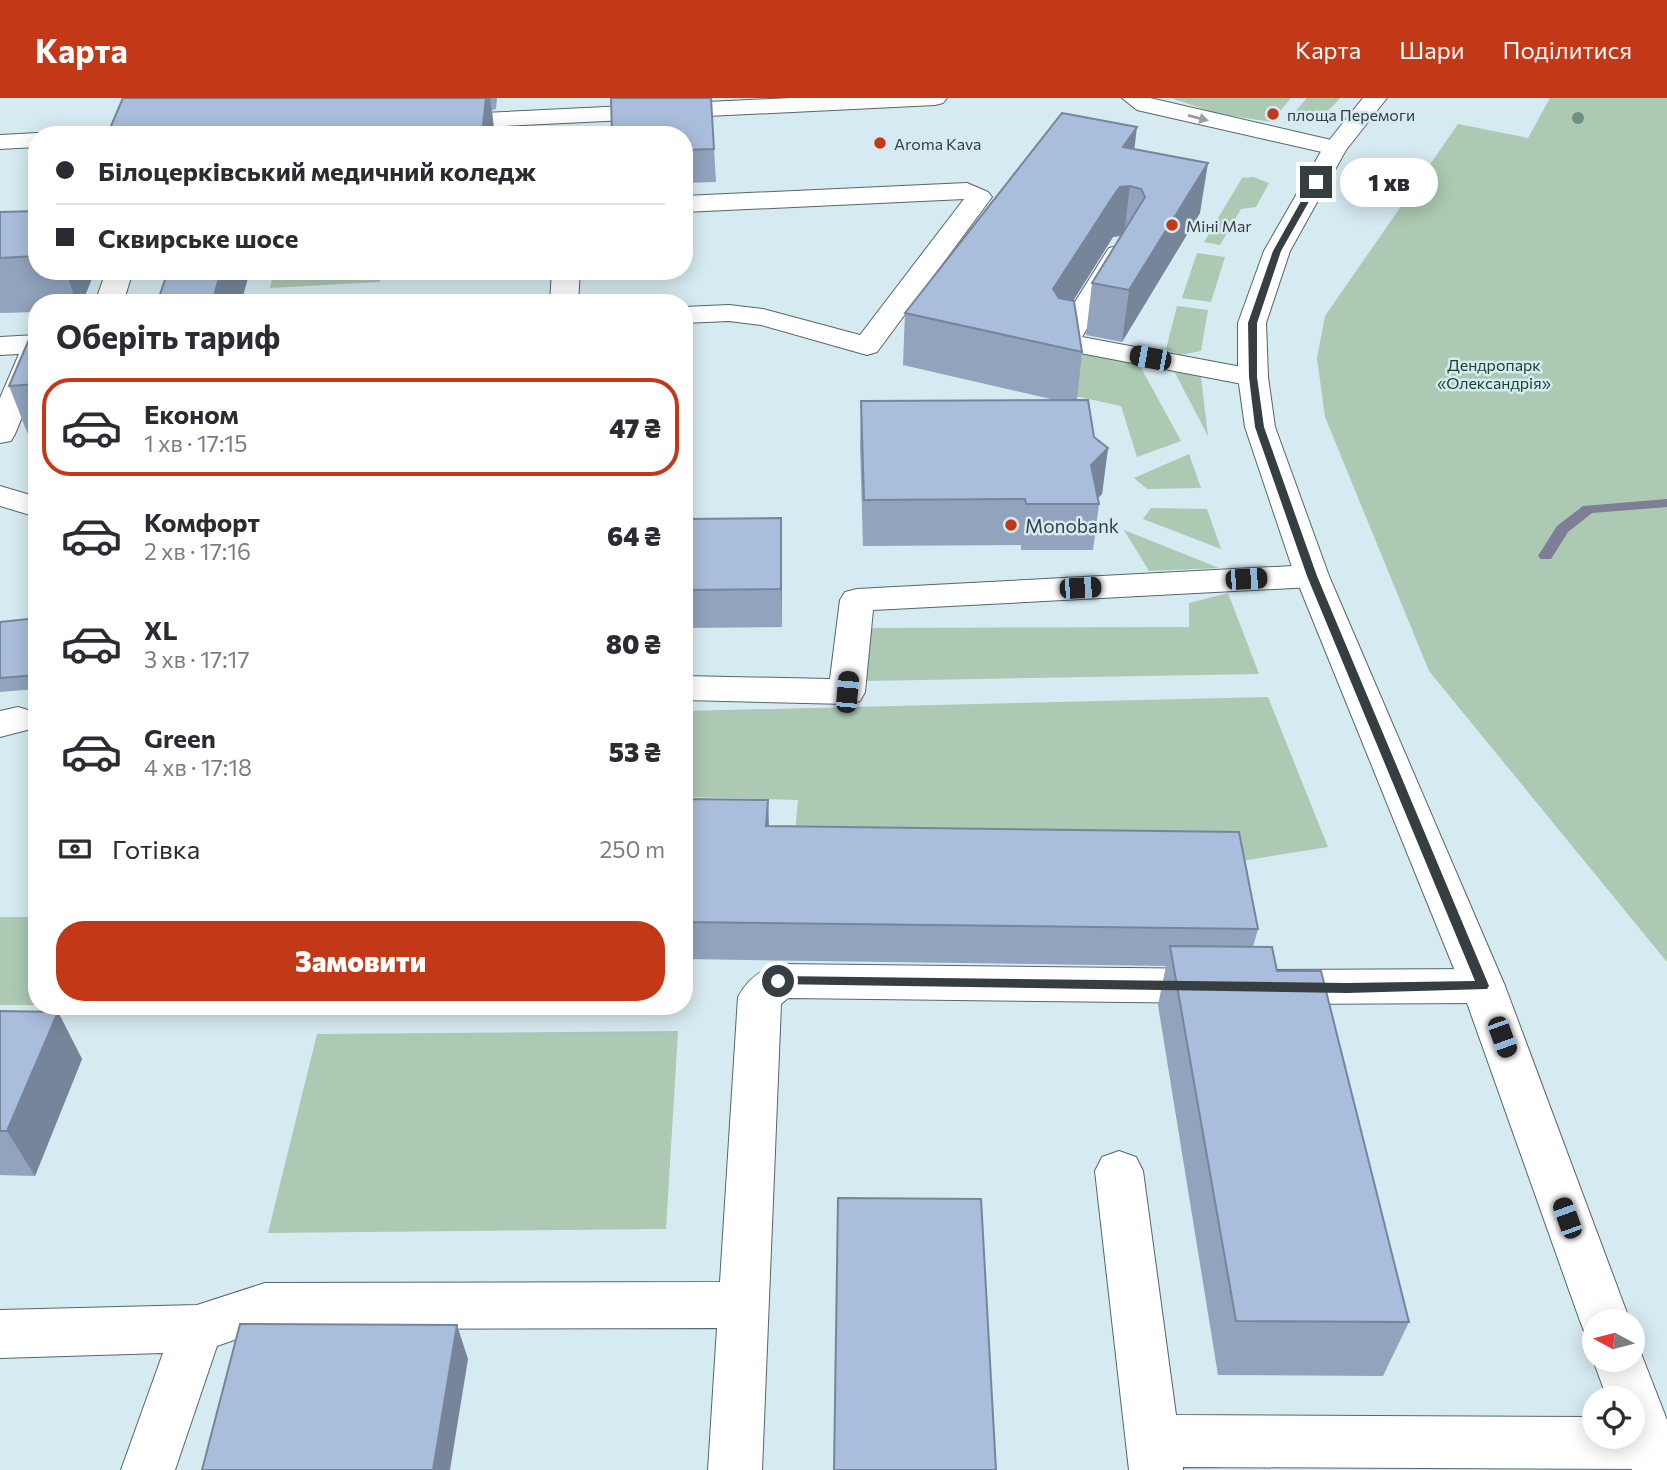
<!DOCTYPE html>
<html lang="uk">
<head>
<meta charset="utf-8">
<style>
	:root { --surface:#fff; --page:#f7f7f7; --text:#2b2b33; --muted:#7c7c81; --line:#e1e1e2; --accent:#c33918 }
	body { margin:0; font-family:Commissioner,sans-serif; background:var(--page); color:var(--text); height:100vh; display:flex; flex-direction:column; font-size:26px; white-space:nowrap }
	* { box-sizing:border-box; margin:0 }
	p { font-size:23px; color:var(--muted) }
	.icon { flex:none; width:38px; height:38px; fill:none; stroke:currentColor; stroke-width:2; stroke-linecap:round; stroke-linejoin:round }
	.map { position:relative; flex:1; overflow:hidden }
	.details { position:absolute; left:28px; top:196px; width:665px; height:721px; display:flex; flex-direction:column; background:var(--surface); border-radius:28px; box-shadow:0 4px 18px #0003 }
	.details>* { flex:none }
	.guide { position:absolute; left:28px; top:28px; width:665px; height:154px; border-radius:28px; box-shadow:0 4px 18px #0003; display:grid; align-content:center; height:154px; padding:0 28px; background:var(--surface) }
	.needle { width:46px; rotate:277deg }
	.tools { position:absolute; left:1582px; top:1211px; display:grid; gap:14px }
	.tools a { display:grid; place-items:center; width:63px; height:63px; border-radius:50%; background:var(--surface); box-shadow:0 4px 18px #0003; font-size:35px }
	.end { position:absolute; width:32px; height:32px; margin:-16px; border:9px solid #363e41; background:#fff; box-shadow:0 0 0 4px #fff }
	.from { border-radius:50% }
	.bubble { position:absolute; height:49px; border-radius:24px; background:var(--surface); box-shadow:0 4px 18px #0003; font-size:23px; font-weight:800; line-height:49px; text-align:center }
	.car { position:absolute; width:21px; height:42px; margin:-21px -10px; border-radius:9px; box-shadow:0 0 5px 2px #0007; background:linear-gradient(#222 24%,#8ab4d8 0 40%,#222 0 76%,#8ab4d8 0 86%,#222 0) }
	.guide b { display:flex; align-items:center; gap:24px; height:66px; font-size:26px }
	.guide b+b { border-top:2px solid var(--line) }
	.guide i { width:18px; height:18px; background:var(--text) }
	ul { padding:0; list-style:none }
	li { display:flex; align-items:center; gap:21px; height:98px; margin:0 14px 10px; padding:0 14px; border:4px solid transparent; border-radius:28px }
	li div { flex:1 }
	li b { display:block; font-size:26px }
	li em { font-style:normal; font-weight:800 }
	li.active { border-color:var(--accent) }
	li>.icon { width:63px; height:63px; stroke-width:1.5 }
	h2 { padding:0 28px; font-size:32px; line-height:84px }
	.pay { display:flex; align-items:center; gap:18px; height:77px; padding:0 28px; font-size:26px }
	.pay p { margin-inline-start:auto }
	.action { display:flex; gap:14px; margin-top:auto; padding:14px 28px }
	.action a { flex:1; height:80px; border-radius:28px; background:var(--accent); color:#fff; font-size:28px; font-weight:800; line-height:80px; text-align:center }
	header { display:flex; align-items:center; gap:42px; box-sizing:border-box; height:98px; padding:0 35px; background:var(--accent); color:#fff }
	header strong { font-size:33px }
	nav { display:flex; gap:38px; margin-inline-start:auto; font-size:24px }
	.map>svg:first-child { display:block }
	.green { fill:#abc9b3 }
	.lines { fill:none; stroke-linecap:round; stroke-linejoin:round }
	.stream { fill:#7e7e96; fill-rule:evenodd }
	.minor-casing { stroke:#55666c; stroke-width:2 }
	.major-casing { stroke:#55666c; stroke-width:2 }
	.minor { fill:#fff; fill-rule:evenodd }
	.major { fill:#fff; fill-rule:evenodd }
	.tree { fill:#6a9182 }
	.wall { fill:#91a3bd }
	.shaded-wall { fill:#76859a }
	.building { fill:#a9bedc; stroke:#76859a; stroke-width:2 }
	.oneway { fill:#9a9ea0 }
	.route { fill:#363e41 }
	.poi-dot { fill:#c33918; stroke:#d6eaf1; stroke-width:2.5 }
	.labels { text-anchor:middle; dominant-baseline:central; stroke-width:5; stroke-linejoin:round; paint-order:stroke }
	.far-poi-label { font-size:16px; fill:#363e41; stroke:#d6eaf1; text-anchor:start }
	.far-park-label { font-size:16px; fill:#124828; stroke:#d6eaf1 }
	.poi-label { font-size:19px; fill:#363e41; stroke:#d6eaf1; text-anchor:start }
</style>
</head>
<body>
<header>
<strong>Карта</strong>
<nav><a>Карта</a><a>Шари</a><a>Поділитися</a></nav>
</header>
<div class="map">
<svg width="1667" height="1372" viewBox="0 0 1667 1372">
	<rect width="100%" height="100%" fill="#d6eaf1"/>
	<path class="green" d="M1171,0h120l-20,24 -56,-9z
		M1307,0h33c-15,19 -30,25 -55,25z
		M1550,0h117v864l-238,-291 -104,-254 -8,-59 8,-42 133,-192 70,14z
		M1253,79l16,6 -13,24 -15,2 -21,36 -16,-3 38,-64z
		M1197,155l28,4 -14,45 -29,-4z
		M274,173h107l-1,11 -110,6z
		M1177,208l31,4 -7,41 -21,4 -14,-6z
		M1074,254l65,12 42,77 -44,16 -16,-51 -69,-15z
		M1174,273l27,6 7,59z
		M1189,356l12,34 -54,1 -13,-11z
		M1151,410l56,1 14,40 -78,-30z
		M1124,432l95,38 -70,3z
		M1228,495l31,81 -393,7 3,-53 320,-1v-24z
		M1268,599l60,150 -87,14 -448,-6 5,-55 -114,-3v-86z
		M0,819h37v88h-37z
		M678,933l-12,198 -398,4 49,-199z"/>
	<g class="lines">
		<path class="stream" d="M1667,401v8l-75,6 -24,19 -17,27h-10l-3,-3 19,-30 26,-20z"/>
		<defs>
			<path id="minor" d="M791,0h156l-4,5 -8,2 -494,24 -8,-2 -4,-5 4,-5 8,-2z
				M1122,0h28l194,45 3,5 -3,5 -9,2 -198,-45z
				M37,35l8,2h-8v12l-37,2v-14z
				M967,85l21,9 4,5 -115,155 -10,3 -106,-30 -32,-4 -45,2v-16l45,-2 34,4 97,26 104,-136 -280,13v-16z
				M1118,148l9,2 4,6 -49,83 181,34 5,6 -5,6 -10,3 -199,-38 -4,-6 55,-88 4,-6z
				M106,173h27l-10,32h-28z
				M552,173h28l-2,32h-28z
				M37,237v46l-22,53 -4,7 -11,2v-45l19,-44 -19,1v-18z
				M0,388l37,11v20l-37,-11z
				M1312,467l12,4 5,7 -5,7 -12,4 -439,23 -8,82 -5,9 -13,3 -163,-4v-24l146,3 10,-79 5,-8 12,-3z
				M18,609l13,4 6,9 -6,9 -31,8v-26z
				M778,866l438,5 15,5 7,12 -7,12 -15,5 -428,-5 -7,6 -19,466h-54l9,-142 -452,1 -48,17 -42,124h-54l42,-117 -163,5v-48l197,-5 68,-22 455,-1 18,-285c9,-17 22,-27 40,-33z
				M1483,871l15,5 7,12 -7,12 -15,5 -211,1 -15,-5 -7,-12 7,-12 15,-5z
				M1119,1053l17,6 7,14 33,244 418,2v20h39v-20h16l18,7v38l-18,7 -466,-2v3h-54l-34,-299 7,-14z"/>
			<path id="major" d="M1363,0h24l-41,52 -56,101 -24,72 2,54 7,50 54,149 176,410 125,335h-36v19l-7,-2 -7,-17 -119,-335 -166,-410 -50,-149 -7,-50v-54l26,-72 59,-103z
				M1633,1243l4,2 30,77v50h-35l-12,-33h13v-39h-26l-14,-38h40z"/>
		</defs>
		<use href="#minor" class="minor-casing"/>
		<use href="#major" class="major-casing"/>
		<use href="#minor" class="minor"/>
		<use href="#major" class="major"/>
	</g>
	<circle class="tree" cx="1578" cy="20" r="6"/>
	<path class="wall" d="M123,0h374l-1,11 -4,1 2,19z
		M711,0l5,84 -32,1v-48z
		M1134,51l66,64 -78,129 -36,-7 6,-52 29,-47 -8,1 -40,64 9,51 -5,48 17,37 14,11 -6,46 -4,4 1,6 -6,46h-72v-5l-158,1 -3,-100 1,-45 194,-1 -152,-35 2,-52z
		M37,113v60h58l-13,32h-45v9l-37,1v-101z
		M37,239v105h-6l-22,-56z
		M781,420l1,109 -98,1v-109z
		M37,520v71l-37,3v-70z
		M684,701l84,1 1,26 489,103 -5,18 24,24 132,351 -26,54 -165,-1 -60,-370 8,-39 -482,-7z
		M0,913l58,1 24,47 -47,117 -35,-1z"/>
	<path class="shaded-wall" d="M486,0h4l4,31v6h-12z
		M1137,29l-13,108 -11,2 -65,104 5,-52 70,-142z
		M1208,65l-8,50 -78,129 7,-52z
		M66,173h29l-13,32h-6z
		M221,173h29l-9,32h-29z
		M1108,350l-6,46 -10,10 -1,-39z
		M781,420l1,37v72l-1,-38z
		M768,702l1,38 -3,-12z
		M58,914l24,47 -47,117 -28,-45z
		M457,1227l11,34 -18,111h-17z"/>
	<path class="building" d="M123,0h363l-4,37h-375z
		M611,0h100l3,51 -30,1v-15h-72z
		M1062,15l75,14 -14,20 85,16 -79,127 -37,-7 53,-86 -4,-8 -11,-3 -10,1 -6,8 -61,94 6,9 15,3 8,51 -177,-39z
		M37,113v45l-37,2v-46z
		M168,173h53l-9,32h-55z
		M30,239h7v47l-28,2z
		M1088,302l6,37 14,11 -17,17 8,39h-73l-1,-5 -161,1 -3,-99z
		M781,420v71l-97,1v-71z
		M37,520v57l-37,3v-56z
		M684,701l84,1 -2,26 473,6 19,97 -574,-7z
		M1170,848l102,1 5,24h44l88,351 -173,-1z
		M0,913l58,1 -51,119h-7z
		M838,1100l143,1 15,271h-162z
		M240,1226l217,1 -24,145h-231z"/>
	<defs><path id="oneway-solid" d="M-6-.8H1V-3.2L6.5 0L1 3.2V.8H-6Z" transform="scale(1.75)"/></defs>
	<use class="oneway" href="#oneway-solid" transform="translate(1198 20) rotate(14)"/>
	<path class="route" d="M1313,82l7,2 -39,69 -24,72v54l7,50 53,149 172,410 -2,3 -140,4 -574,-9 -1,-3 6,-5 569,7 128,-2 -168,-405 -52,-149 -6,-50 -1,-54 25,-72z"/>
	<g class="poi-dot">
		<circle cx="1273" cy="16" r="7"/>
		<circle cx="880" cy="45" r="7"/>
		<circle cx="1172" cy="127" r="7"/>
		<circle cx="1011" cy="427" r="7"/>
	</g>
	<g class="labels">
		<g class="far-poi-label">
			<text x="1287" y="16">площа Перемоги</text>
			<text x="894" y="45">Aroma Kava</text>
			<text x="1186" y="127">Міні Mar</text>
		</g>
		<g class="far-park-label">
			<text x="1494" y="266">Дендропарк<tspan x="1494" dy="18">«Олександрія»</tspan></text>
		</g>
		<g class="poi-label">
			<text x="1025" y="427">Monobank</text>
		</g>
	</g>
</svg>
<div class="tools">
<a><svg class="needle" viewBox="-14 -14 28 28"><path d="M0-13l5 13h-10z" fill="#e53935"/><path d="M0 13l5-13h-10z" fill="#7c7c81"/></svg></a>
<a><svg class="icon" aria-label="locate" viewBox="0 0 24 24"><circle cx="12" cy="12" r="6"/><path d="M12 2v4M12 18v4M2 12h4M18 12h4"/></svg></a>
</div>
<i class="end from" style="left:778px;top:883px"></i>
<i class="end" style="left:1316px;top:84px"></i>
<div class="bubble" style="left:1340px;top:60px;width:98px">1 хв</div>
<i class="car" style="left:1150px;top:260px;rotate:281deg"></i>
<i class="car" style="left:1246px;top:481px;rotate:87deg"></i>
<i class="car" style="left:1080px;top:490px;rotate:87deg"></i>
<i class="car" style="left:847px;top:594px;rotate:5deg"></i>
<i class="car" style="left:1502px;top:939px;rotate:160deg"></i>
<i class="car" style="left:1567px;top:1120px;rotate:340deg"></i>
<div class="guide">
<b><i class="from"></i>Білоцерківський медичний коледж</b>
<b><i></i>Сквирське шосе</b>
</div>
<section class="details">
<h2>Оберіть тариф</h2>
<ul>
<li class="active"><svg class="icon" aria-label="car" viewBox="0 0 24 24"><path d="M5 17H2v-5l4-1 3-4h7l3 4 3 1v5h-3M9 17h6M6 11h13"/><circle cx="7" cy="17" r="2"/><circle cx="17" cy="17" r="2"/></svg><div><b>Економ</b><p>1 хв · 17:15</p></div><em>47 ₴</em></li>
<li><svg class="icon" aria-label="car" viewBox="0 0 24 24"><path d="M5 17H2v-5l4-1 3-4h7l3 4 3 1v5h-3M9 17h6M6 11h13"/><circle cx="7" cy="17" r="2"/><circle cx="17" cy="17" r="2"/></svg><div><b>Комфорт</b><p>2 хв · 17:16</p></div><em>64 ₴</em></li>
<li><svg class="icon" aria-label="car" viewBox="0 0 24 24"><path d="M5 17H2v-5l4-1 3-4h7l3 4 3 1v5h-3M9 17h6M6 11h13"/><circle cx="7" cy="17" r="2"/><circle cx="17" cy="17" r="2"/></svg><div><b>XL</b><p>3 хв · 17:17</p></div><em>80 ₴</em></li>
<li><svg class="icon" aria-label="car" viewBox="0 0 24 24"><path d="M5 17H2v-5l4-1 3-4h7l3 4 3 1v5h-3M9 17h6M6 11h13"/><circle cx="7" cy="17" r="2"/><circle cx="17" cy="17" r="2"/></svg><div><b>Green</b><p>4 хв · 17:18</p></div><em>53 ₴</em></li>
</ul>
<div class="pay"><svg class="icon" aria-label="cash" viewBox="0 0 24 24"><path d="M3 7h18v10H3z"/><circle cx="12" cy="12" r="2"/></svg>Готівка<p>250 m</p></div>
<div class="action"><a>Замовити</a></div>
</section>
</div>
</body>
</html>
